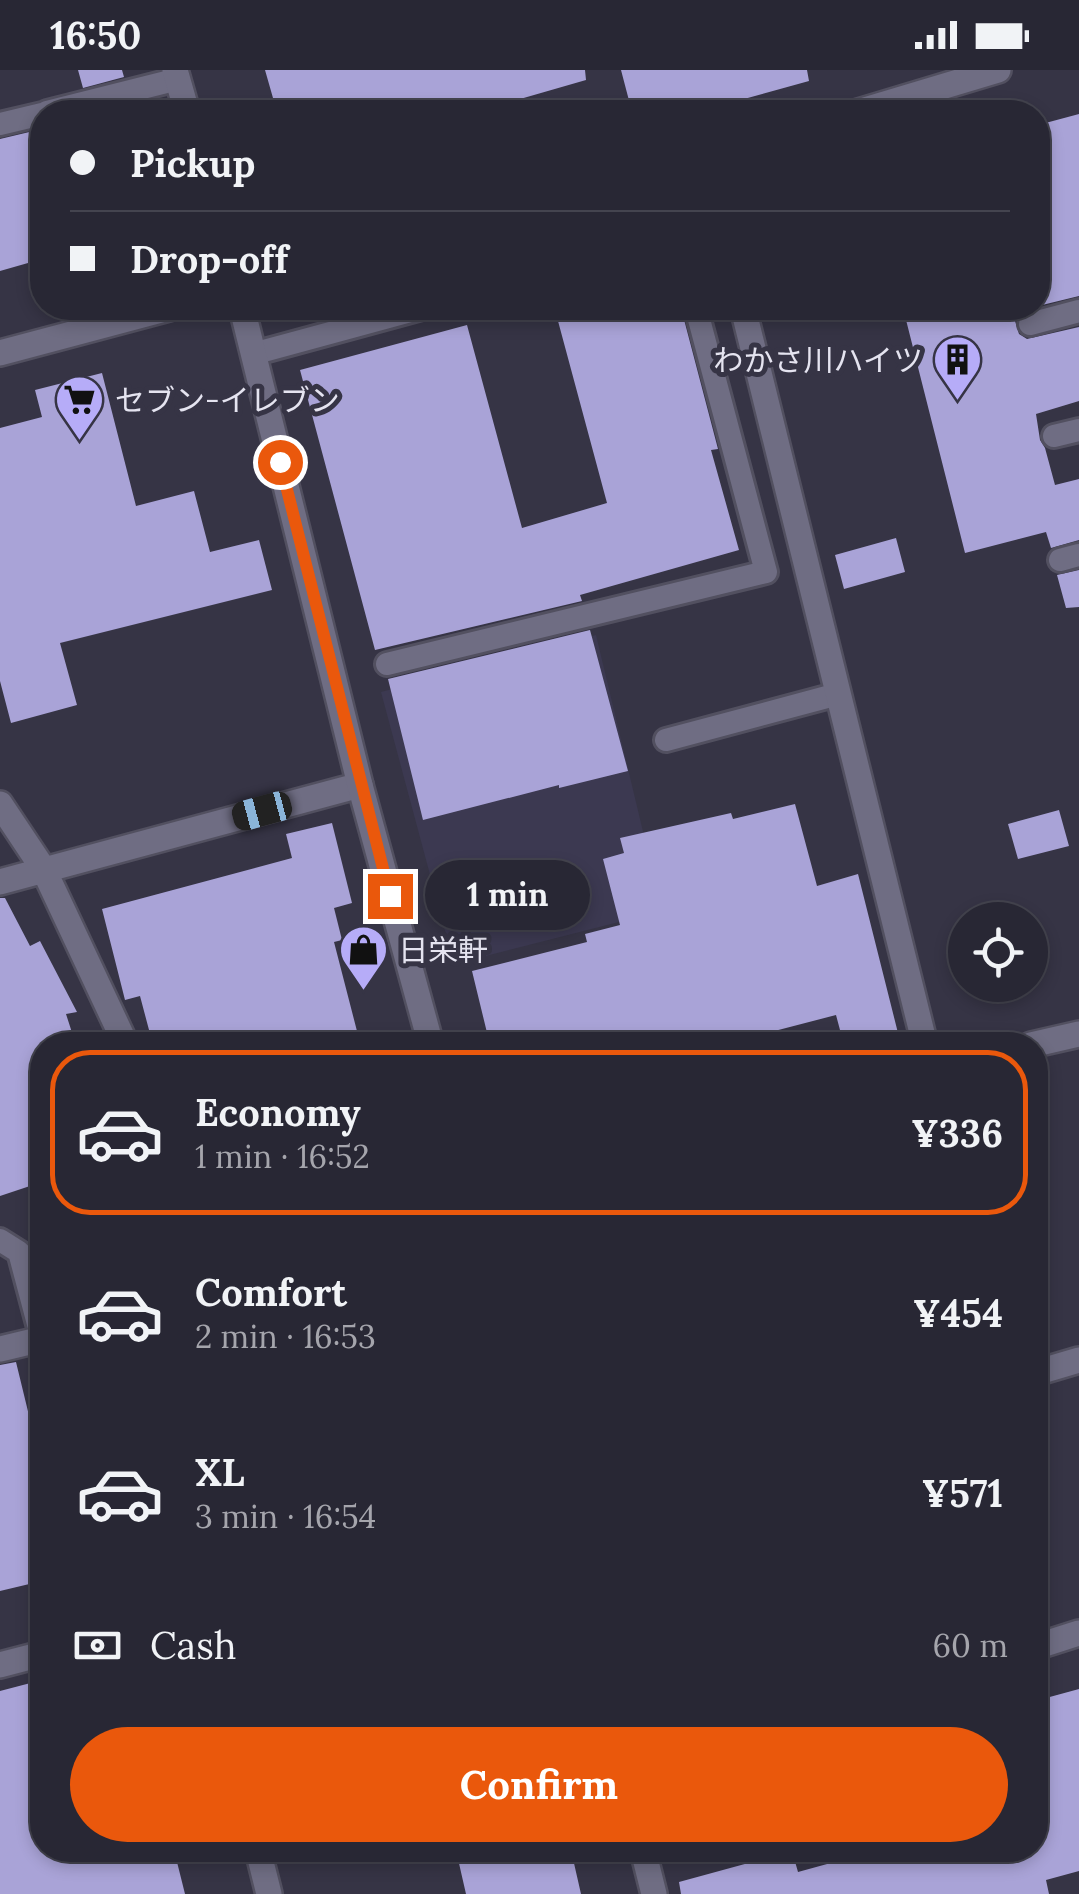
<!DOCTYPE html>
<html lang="en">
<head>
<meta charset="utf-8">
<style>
	:root { --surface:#282734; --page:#302f3c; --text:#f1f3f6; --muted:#a5a5ac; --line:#44444f; --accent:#ea580c }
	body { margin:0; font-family:Lora,"Noto Sans JP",serif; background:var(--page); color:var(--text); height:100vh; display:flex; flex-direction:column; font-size:38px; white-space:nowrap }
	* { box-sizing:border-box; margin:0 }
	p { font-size:32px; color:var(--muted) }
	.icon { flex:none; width:55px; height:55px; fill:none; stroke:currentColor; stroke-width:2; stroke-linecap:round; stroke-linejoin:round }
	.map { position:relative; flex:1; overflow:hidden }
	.sheet { position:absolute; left:30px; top:962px; width:1018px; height:830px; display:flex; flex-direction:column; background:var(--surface); border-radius:40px; box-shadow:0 5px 15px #0003,0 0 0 2px var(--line) }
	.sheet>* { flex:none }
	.banner { position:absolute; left:30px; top:30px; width:1020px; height:220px; border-radius:40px; box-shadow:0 5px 15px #0003,0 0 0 2px var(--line); display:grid; align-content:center; height:220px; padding:0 40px; background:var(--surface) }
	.fabs { position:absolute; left:948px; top:832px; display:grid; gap:20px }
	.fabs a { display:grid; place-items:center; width:100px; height:100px; border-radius:50%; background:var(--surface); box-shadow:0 5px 15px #0003,0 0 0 2px var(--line); font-size:50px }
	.end { position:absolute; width:45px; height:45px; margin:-22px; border:12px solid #ea580c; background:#fff; box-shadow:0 0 0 5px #fff }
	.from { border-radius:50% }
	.bubble { position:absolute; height:70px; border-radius:35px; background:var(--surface); box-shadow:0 5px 15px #0003,0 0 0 2px var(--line); font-size:32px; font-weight:800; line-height:70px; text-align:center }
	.car { position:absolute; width:30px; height:60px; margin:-30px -15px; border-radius:12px; box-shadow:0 0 8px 2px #0007; background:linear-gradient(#222 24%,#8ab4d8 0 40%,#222 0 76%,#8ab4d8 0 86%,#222 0) }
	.banner b { display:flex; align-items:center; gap:35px; height:95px; font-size:38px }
	.banner b+b { border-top:2px solid var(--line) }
	.banner i { width:25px; height:25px; background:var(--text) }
	ul { padding:18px 0 0; list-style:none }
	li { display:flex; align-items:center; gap:30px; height:165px; margin:0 20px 15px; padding:0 20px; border:5px solid transparent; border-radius:40px }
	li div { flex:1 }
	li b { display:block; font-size:38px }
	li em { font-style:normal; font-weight:800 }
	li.selected { border-color:var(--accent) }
	li>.icon { width:90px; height:90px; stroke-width:1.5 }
	.pay { display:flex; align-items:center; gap:25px; height:110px; padding:0 40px; font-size:38px }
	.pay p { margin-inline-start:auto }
	.primary-button { display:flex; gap:20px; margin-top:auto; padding:20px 40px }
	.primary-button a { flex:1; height:115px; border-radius:60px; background:var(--accent); color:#fff; font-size:40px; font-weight:800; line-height:115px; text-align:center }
	.status { display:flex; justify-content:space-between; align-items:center; height:70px; padding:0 50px; background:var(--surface); direction:ltr }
	.status svg { height:28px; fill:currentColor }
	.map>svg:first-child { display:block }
	.built { fill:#3c3951 }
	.building { fill:#a9a3d7 }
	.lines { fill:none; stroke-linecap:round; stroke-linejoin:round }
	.service-casing { stroke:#525060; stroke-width:28 }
	.minor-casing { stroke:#525060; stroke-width:30 }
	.tertiary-casing { stroke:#525060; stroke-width:30 }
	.service { stroke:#6f6d83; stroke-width:22 }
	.minor { stroke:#6f6d83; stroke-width:25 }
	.tertiary { stroke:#6f6d83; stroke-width:25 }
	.route { stroke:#ea580c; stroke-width:12 }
	.labels { text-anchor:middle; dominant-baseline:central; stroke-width:10; stroke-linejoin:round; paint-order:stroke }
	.poi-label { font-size:30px; fill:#e5e4f0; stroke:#363445; text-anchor:start }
</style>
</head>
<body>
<div class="status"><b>16:50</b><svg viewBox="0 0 49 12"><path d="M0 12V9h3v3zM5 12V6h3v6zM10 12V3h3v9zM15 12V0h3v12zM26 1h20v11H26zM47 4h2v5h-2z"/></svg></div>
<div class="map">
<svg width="1079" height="1824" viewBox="0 0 1079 1824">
	<rect width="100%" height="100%" fill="#363445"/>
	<path class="built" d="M596,565l66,276 -208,53 -73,-272z"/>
	<path class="building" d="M78,0h44l2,7 -41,11z
		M265,0h320l1,10 -111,32h-198z
		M621,0h186l2,11 -112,31h-65z
		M1079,44v182l-41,10v-181z
		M42,59v130l-42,12v-132z
		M607,238h74l37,141 -7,1 28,100 -159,45 2,6 -207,49 -75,-280 167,-45 55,203 85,-25 -49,-182z
		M903,238h131l-14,5 -5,8 4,13 8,5 52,-12v74l-43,13 4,26 5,8 10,37 24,-6v61l-28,8 -5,-16 -81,21z
		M102,303l34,133 58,-15 16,61 49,-12 13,50 -212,53 17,62 -66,18 -11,-42v-253l42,-11 -7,-27z
		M896,468l9,34 -61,17 -9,-34z
		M1079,500v37l-13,1 -9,-33z
		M590,560l38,141 -69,17v-3l-136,35 -35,-141z
		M795,734l22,82 41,-12 41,163 -29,8h-26l-8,-30 -116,30h-230l-18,-74 115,-29 -2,-8 35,-9 -17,-66 21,-6 -4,-15 111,-25 2,6z
		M1059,740l10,36 -51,13 -10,-35z
		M332,753l20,80 -18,5 8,32 -8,2 24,93 -10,2 2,8h-197l-13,-49 -15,4 -23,-91 190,-51 -6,-24z
		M0,828h5l25,48 10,-5 37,71 -11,2 10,31h-34v137l-42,14z
		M16,1292l26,107v112l-42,10v-226z
		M42,1610v170h132l11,44h-185v-203z
		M1079,1619v182l-33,9 3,14h-368l-2,-12 113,-31 6,21 80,-22h157v-149z
		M497,1780h74l10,44h-115l-8,-35z"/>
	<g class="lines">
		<defs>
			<path id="service" d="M47,42l131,-33
				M0,54l42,-10
				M1030,254l49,-13
				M253,284l169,-46
				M1054,366l25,-6
				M1060,490l19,-5
				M387,594l379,-92 -70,-264
				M666,670l172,-46
				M0,1170l19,12 23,87"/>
			<path id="minor" d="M743,238l182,737
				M0,734l44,66 82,175
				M0,812l360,-97
				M1031,975l48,-11
				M0,1279l42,-10
				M1035,1303l44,-13
				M1035,1577l44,-14
				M0,1595l42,-11
				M258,1780l11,44"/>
			<path id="tertiary" d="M175,0l12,42
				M858,42l140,-42
				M242,238l118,477 71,260
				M0,283l169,-45
				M643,1780l11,44"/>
		</defs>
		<use href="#service" class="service-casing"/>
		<use href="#minor" class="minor-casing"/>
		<use href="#tertiary" class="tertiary-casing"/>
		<use href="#service" class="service"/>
		<use href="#minor" class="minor"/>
		<use href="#tertiary" class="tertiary"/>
	</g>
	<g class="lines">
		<path class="route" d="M280,392l110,434"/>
	</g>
	<defs>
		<symbol id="building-pin" viewBox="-11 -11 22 30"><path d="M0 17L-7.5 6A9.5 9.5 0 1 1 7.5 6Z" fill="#b6acf8" stroke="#363445"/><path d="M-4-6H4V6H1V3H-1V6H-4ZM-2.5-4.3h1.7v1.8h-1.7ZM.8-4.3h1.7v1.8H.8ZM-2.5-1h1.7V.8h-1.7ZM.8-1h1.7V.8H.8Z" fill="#111"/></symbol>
		<symbol id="supermarket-pin" viewBox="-11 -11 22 30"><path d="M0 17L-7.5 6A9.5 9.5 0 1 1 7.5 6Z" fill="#b6acf8" stroke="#363445"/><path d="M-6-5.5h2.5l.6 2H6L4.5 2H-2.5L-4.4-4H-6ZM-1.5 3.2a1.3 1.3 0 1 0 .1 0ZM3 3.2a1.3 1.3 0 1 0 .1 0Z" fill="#111"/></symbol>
		<symbol id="shop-pin" viewBox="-11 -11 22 30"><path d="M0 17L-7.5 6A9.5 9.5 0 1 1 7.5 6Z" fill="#b6acf8" stroke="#363445"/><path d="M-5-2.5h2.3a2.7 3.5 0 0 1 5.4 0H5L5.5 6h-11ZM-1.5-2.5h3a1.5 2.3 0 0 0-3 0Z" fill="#111"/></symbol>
	</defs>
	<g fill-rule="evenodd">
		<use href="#building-pin" x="930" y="262" width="55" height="75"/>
		<use href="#supermarket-pin" x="52" y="302" width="55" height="75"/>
		<use href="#shop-pin" x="336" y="852" width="55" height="75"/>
	</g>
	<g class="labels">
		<g class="poi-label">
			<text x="923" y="290" text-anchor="end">わかさ川ハイツ</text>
			<text x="115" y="330">セブン-イレブン</text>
			<text x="398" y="880">日栄軒</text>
		</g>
	</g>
</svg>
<div class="fabs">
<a><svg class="icon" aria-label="locate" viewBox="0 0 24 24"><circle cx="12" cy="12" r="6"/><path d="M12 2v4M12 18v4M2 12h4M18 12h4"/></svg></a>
</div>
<i class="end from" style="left:280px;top:392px"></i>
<i class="end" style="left:390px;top:826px"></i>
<div class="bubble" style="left:425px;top:790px;width:165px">1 min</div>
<i class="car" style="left:262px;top:741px;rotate:255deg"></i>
<div class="banner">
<b><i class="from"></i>Pickup</b>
<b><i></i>Drop-off</b>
</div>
<section class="sheet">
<ul>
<li class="selected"><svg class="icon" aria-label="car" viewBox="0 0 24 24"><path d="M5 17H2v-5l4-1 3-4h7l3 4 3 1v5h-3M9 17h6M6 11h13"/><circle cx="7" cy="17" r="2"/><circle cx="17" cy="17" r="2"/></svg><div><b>Economy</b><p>1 min · 16:52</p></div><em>¥336</em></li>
<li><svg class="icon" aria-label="car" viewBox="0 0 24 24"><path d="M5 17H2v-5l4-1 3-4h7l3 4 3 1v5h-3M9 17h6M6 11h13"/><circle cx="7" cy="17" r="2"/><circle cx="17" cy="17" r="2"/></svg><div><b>Comfort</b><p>2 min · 16:53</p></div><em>¥454</em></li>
<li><svg class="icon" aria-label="car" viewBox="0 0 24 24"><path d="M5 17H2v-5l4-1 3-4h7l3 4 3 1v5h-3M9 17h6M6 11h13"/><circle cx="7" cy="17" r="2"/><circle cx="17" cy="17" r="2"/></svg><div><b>XL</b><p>3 min · 16:54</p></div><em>¥571</em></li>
</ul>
<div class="pay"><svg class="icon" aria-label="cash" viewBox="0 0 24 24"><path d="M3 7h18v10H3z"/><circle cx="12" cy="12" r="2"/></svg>Cash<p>60 m</p></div>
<div class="primary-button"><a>Confirm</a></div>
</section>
</div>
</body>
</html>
